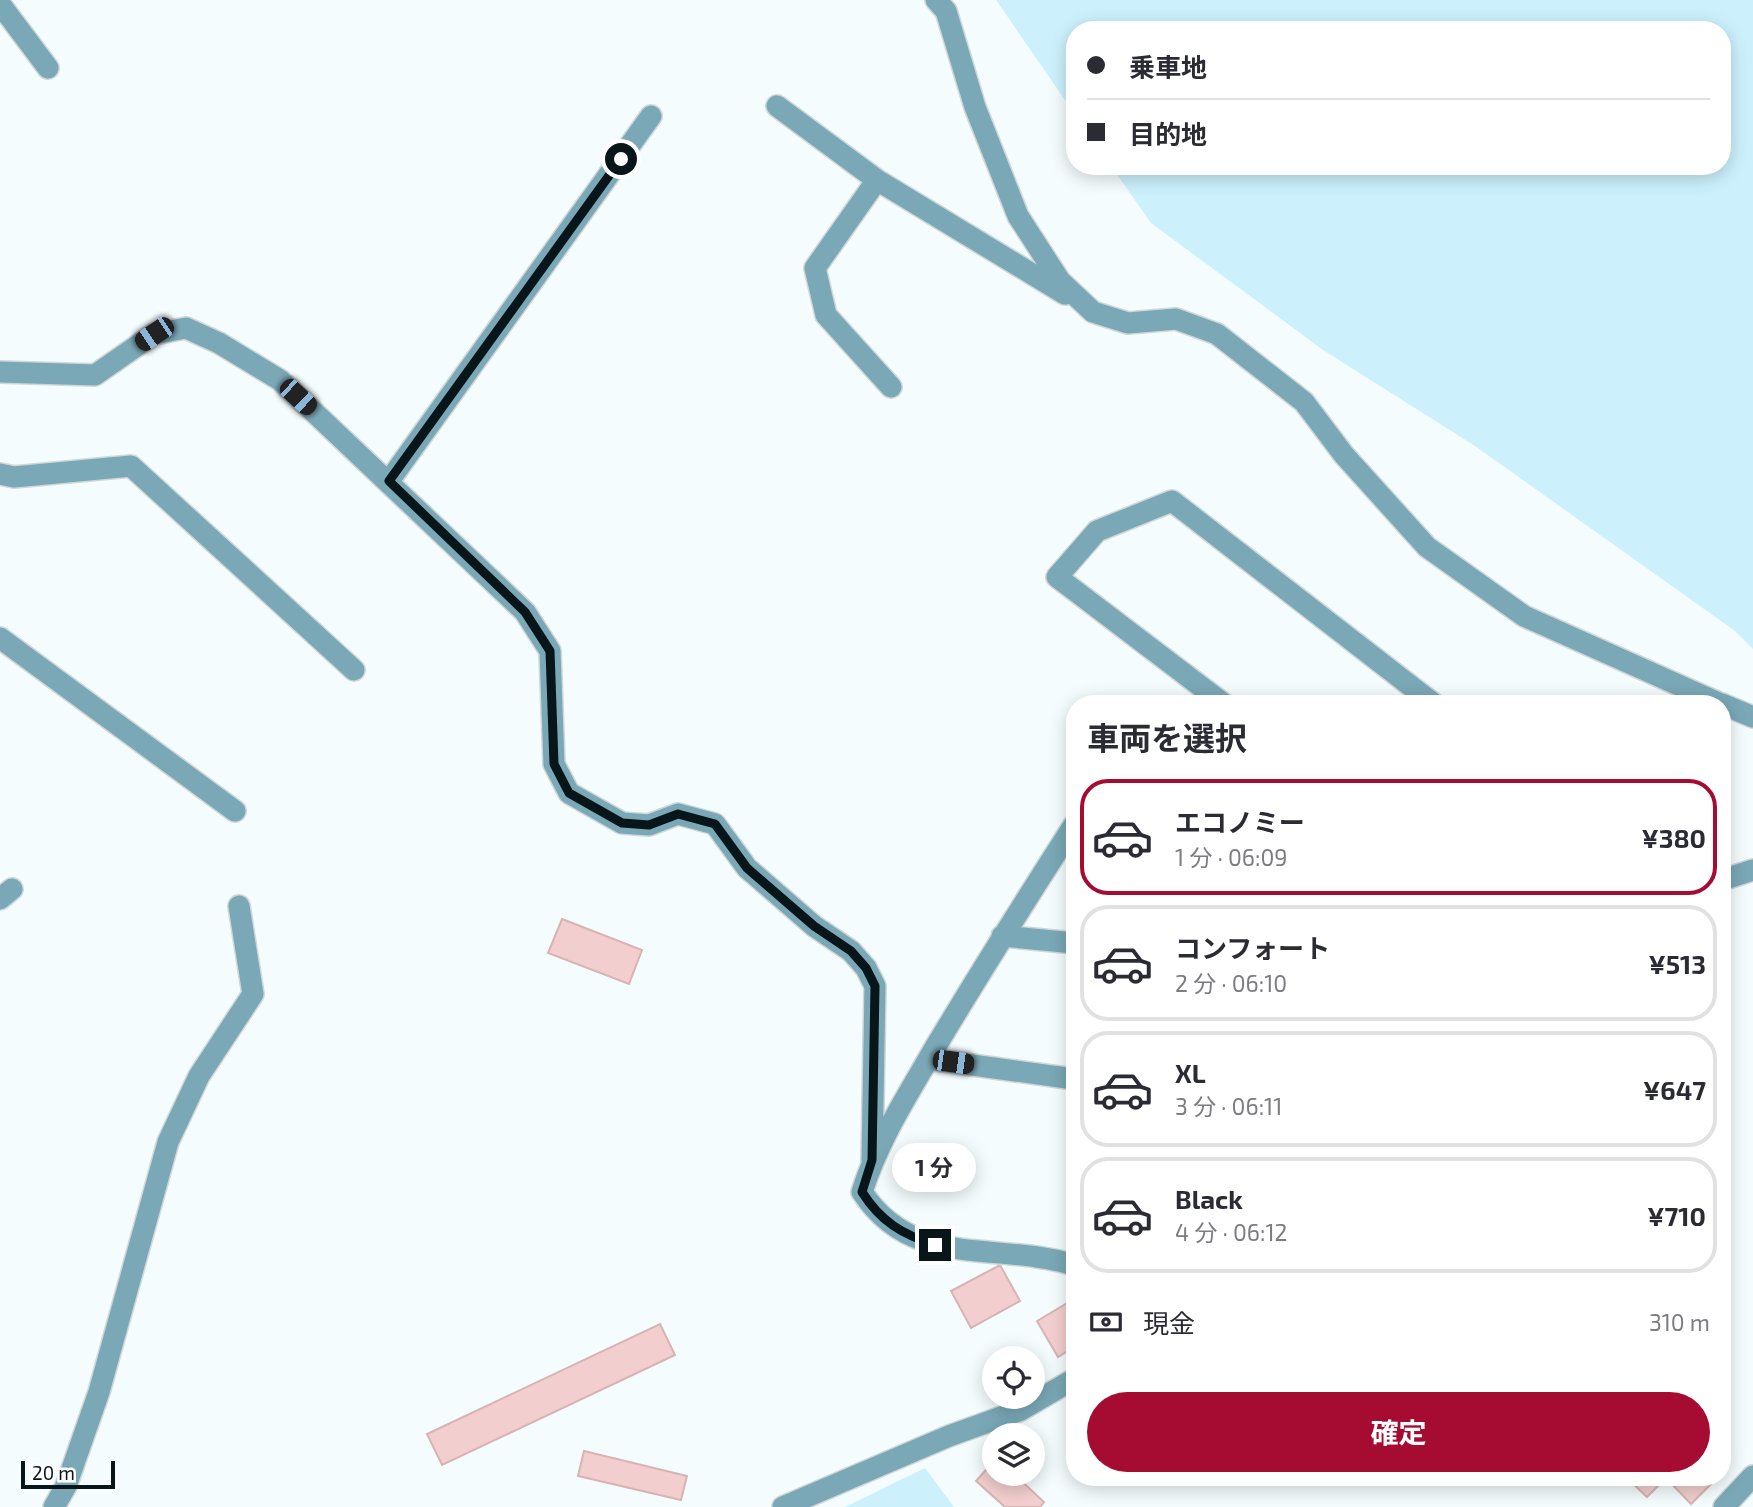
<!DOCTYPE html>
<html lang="ja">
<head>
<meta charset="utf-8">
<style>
	:root { --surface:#fff; --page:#f2f2f3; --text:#2b2b33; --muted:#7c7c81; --line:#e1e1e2; --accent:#a60c31 }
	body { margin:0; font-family:"Exo 2","Noto Sans JP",sans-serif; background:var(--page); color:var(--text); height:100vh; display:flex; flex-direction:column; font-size:26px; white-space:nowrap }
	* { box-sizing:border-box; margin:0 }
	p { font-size:23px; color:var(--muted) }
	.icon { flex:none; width:38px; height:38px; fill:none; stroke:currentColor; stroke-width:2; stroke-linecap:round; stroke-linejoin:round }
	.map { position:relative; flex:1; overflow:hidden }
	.sheet { position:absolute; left:1066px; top:695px; width:665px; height:791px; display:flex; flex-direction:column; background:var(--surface); border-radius:28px; box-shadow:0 4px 18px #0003 }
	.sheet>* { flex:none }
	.banner { position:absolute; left:1066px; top:21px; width:665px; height:154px; border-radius:28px; box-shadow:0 4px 18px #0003; display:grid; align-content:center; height:154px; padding:0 21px; background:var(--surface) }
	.fabs { position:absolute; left:982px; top:1346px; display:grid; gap:14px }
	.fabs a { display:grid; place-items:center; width:63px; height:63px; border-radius:50%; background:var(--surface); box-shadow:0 4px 18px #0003; font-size:35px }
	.scale { position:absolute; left:21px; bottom:18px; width:94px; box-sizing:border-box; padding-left:7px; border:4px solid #081519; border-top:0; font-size:19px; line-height:24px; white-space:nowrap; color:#081519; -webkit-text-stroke:5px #fff; paint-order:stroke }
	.end { position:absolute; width:32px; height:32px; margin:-16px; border:9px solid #081519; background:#fff; box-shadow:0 0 0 4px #fff }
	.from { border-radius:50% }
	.bubble { position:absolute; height:49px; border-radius:24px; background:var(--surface); box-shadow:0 4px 18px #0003; font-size:23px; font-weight:700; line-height:49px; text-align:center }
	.car { position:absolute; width:21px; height:42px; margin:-21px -10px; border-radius:9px; box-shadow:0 0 5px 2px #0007; background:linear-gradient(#222 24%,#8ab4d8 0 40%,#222 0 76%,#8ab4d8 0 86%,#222 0) }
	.banner b { display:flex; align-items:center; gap:24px; height:66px; font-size:26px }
	.banner b+b { border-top:2px solid var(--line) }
	.banner i { width:18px; height:18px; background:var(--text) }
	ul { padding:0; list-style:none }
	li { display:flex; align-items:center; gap:21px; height:116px; margin:0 14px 10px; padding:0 7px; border:4px solid var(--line); border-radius:28px }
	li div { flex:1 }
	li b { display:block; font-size:26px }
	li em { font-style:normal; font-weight:700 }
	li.current { border-color:var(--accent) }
	li>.icon { width:63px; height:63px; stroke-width:1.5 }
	h2 { padding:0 21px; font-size:32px; line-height:84px }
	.pay { display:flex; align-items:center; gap:18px; height:77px; padding:0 21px; font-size:26px }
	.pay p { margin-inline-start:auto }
	.primary-button { display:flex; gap:14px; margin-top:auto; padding:14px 21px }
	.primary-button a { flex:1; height:80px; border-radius:42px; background:var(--accent); color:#fff; font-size:28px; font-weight:700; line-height:80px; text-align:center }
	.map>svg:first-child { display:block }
	.green { fill:#ccf1fd }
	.building { fill:#f3cece; stroke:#d7b3b3; stroke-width:2 }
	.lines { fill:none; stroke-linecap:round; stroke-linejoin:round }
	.minor-casing { stroke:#cfd7d9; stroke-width:24 }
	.minor { stroke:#7aa8b7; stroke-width:21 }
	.route { stroke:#081519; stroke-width:9 }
</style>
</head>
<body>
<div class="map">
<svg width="1753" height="1507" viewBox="0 0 1753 1507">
	<rect width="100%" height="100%" fill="#f5fcfe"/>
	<path class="green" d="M996,0h757v649l-18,-18 -260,-185 -152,-96 -172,-127 -40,-57h611v-136h-648v83z
		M925,1468l29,39h-109z"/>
	<path class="building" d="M562,919l80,31 -13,34 -81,-31z
		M1000,1265l20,36 -49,27 -20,-37z
		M1074,1299v48l-16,10 -21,-36z
		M660,1324l15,31 -233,110 -15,-31z
		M584,1451l103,25 -6,24 -103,-24z
		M994,1461v13h20l30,28 -4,5h-35l-29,-26z
		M1626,1477h92l-27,27 -25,-26 -19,19z"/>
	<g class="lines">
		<defs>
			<path id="minor" d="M936,0l10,11 29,96 43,109 42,65 33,31 35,11 48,-4 41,15 87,68 40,53 83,92 97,69 197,88
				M0,4l48,64
				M777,106l100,74 188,114
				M877,180l-62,88 11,47 65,72
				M0,372l95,3 59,-41 32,-6 33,15 61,37 245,232 25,39 4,113 15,29 53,30 27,2 29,-11 37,10 32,44 67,58 37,25 15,17 9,18 -3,174
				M0,474l14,3 117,-11 223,204
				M389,481l262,-365
				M0,638l235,173
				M1224,704l-167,-127 40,-46 75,-30 262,203
				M1722,704l31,13
				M1074,825c-47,73 -93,146 -138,221 -27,47 -58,94 -74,146 51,78 135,49 212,73
				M1722,880l31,-10
				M0,899l12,-10
				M1002,936l72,7
				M929,1059l145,20
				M54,1507l12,-21 33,-94 69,-250 31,-66 54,-82 -14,-88
				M783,1507l166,-71 72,-26 53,-31
				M1724,1507l29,-31"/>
		</defs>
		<use href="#minor" class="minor-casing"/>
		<use href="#minor" class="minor"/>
	</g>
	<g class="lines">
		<path class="route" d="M621,159l-232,322 136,131 25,39 4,113 15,29 53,30 27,2 29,-11 37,10 32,44 67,58 37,25 15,17 9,18 -3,174 -10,32c19,30 40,42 73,53"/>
	</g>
</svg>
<div class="fabs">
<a><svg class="icon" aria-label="locate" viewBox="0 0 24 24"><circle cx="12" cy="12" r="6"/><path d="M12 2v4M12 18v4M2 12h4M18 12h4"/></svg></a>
<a><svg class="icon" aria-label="layers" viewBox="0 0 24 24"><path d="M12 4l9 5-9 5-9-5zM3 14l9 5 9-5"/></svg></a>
</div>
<div class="scale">20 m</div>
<i class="end from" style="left:621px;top:159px"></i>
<i class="end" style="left:935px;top:1245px"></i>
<div class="bubble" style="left:892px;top:1143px;width:84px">1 分</div>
<i class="car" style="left:154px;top:334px;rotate:236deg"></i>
<i class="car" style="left:298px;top:397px;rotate:133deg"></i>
<i class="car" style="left:953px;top:1062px;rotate:98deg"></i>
<div class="banner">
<b><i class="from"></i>乗車地</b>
<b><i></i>目的地</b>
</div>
<section class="sheet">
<h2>車両を選択</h2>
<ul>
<li class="current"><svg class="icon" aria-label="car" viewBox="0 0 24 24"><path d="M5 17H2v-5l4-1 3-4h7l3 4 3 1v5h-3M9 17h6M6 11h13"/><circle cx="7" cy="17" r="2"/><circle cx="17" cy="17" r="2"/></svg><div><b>エコノミー</b><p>1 分 · 06:09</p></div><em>¥380</em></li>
<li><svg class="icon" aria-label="car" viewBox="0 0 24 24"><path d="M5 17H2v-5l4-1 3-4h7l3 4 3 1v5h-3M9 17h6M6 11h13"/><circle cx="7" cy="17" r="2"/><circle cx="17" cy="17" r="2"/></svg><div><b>コンフォート</b><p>2 分 · 06:10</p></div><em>¥513</em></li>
<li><svg class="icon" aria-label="car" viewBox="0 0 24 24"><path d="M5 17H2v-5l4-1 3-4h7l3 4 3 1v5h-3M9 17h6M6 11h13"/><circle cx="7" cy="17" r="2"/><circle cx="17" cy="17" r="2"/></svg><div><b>XL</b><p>3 分 · 06:11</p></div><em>¥647</em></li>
<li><svg class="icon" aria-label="car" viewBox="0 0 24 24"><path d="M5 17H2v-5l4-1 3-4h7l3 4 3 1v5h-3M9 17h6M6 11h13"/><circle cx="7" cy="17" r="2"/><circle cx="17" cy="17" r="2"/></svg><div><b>Black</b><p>4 分 · 06:12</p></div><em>¥710</em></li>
</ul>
<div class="pay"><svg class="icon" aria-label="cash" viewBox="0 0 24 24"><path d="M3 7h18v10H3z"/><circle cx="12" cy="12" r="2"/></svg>現金<p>310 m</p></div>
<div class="primary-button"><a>確定</a></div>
</section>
</div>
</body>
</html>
